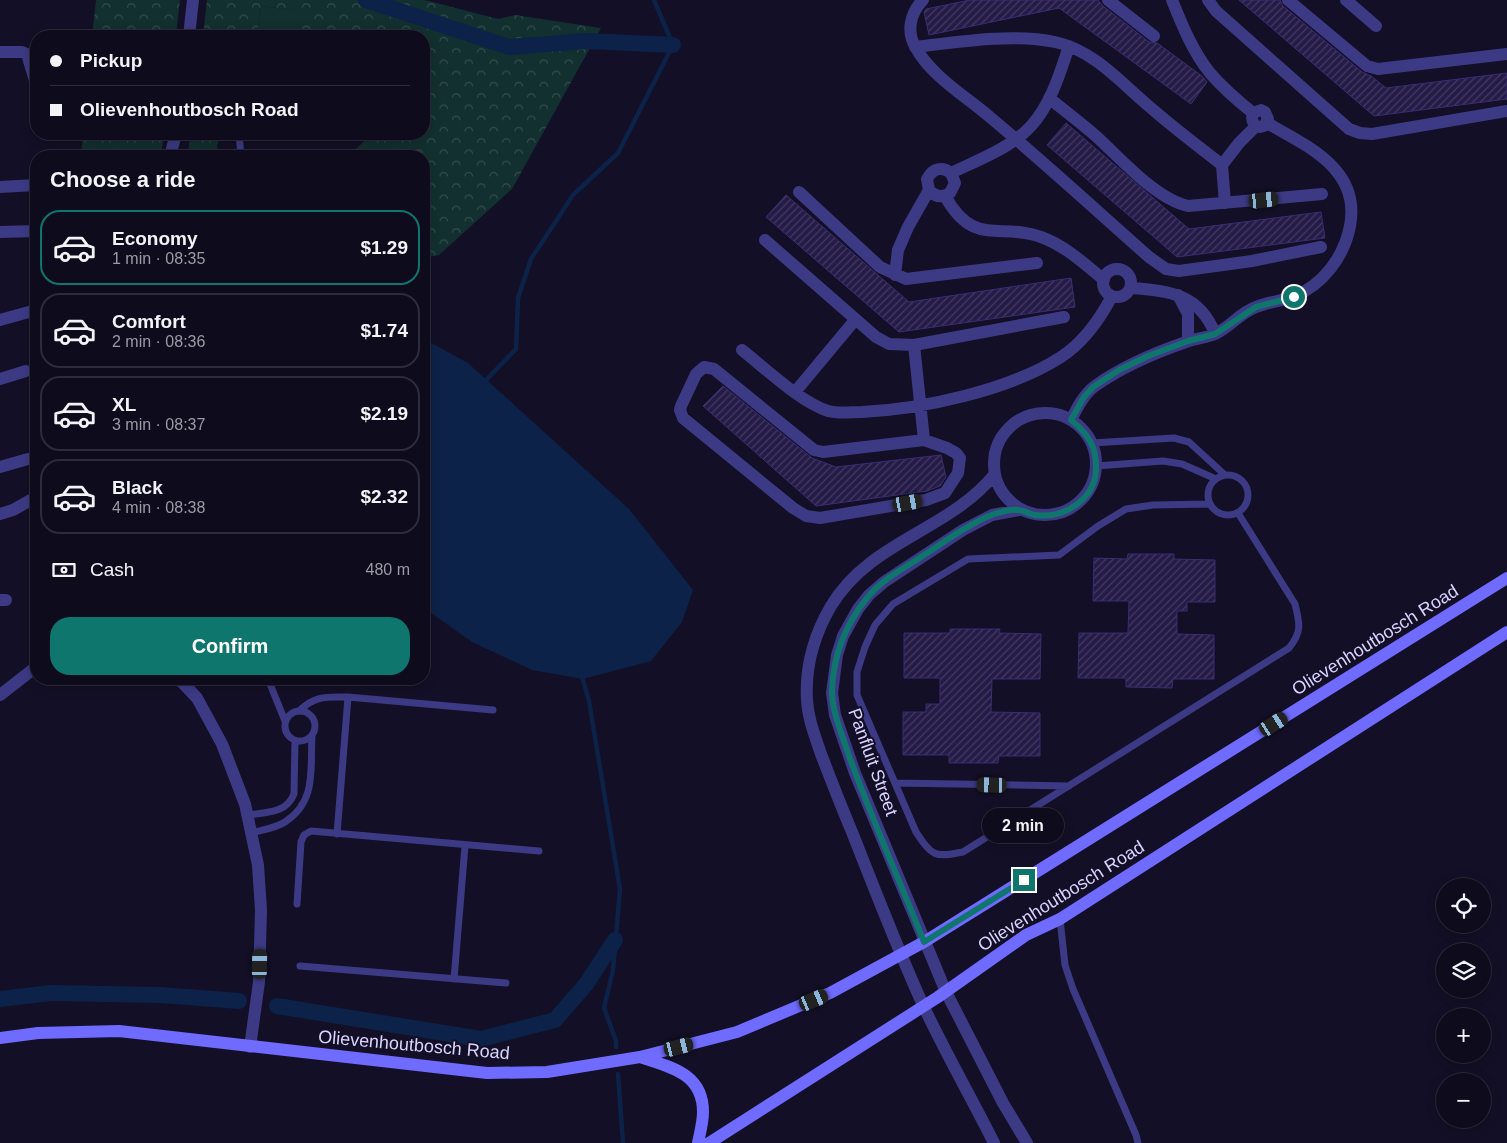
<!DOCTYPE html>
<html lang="en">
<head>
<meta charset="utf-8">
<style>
	:root { --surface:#0e0b1c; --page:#171425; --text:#f1f3f6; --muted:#9b9ba3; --line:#2e2b3b; --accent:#0f766e }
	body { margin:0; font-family:Arial,sans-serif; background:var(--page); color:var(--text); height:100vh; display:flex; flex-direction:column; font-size:19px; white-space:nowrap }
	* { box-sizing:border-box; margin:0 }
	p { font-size:16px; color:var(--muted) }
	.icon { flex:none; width:28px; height:28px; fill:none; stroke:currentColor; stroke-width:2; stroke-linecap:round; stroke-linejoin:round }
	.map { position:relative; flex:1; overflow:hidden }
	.details { position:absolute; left:30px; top:150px; width:400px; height:535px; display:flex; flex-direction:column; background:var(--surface); border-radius:20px; box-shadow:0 2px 12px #0003,0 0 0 1px var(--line) }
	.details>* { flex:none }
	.guide { position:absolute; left:30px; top:30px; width:400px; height:110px; border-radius:20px; box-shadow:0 2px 12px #0003,0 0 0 1px var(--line); display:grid; align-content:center; height:110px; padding:0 20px; background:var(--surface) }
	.controls { position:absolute; left:1436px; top:878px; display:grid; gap:10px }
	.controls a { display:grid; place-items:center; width:55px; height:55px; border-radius:50%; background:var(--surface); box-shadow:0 2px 12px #0003,0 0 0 1px var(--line); font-size:25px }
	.end { position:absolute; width:22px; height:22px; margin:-11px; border:6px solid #0f766e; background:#fff; box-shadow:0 0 0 2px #fff }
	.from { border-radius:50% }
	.bubble { position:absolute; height:35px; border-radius:18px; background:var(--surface); box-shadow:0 2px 12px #0003,0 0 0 1px var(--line); font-size:16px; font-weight:700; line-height:35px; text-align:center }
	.car { position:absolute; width:15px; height:30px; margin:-15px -8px; border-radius:6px; box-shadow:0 0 4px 1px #0007; background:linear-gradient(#222 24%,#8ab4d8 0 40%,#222 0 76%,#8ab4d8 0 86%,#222 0) }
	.guide b { display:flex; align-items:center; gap:18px; height:48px; font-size:19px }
	.guide b+b { border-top:1px solid var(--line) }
	.guide i { width:12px; height:12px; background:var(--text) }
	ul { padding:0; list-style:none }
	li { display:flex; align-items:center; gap:15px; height:75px; margin:0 10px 8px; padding:0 10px; border:2px solid var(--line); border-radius:20px }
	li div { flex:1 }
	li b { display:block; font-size:19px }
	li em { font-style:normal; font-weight:700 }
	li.current { border-color:var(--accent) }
	li>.icon { width:45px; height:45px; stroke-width:1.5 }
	h2 { padding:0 20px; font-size:22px; line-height:60px }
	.pay { display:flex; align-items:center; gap:12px; height:55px; padding:0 20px; font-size:19px }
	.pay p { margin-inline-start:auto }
	.cta { display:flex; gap:10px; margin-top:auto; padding:10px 20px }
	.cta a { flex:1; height:58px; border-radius:20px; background:var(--accent); color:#fff; font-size:20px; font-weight:700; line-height:58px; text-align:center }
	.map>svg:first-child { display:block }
	.grass { fill:#12302f }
	.park { fill:url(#park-crowns) }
	.water { fill:#0c2248 }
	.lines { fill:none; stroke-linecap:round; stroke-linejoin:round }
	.stream { stroke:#0c2248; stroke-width:4.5 }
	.canal { stroke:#0c2248; stroke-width:16 }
	.building { fill:url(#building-hatch); stroke:#3b2d73 }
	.lane { stroke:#3d3a85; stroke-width:7 }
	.street { stroke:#3d3a85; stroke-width:12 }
	.secondary { stroke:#6f6bff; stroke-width:12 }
	.route { stroke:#0f766e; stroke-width:6 }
	.labels { text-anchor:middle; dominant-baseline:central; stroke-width:4; stroke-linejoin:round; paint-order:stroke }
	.street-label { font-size:18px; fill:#d9d4ff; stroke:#130f26 }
</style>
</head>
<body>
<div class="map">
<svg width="1507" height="1143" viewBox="0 0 1507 1143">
	<defs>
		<pattern id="park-crowns" width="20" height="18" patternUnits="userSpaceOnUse" patternTransform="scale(1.25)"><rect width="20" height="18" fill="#12302f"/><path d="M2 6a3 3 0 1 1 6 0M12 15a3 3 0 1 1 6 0" fill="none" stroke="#344d4e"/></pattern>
		<pattern id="building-hatch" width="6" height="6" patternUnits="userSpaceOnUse" patternTransform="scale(1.25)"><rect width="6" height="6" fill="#241b47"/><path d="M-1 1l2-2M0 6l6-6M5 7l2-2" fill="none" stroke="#433b63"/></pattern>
	</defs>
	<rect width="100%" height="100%" fill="#130f26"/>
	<path class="grass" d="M261,6l40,5 -3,25h-41z"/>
	<path class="park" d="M96,0h84l-4,36h-84z
		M207,0h218l73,19 17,-4 86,13 -89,161 -73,66 -15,3v-102h-76l24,-22h52v-98h-126l2,-25 -39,-5 -4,30h-54z
		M83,134h81l-3,22h-80z
		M190,134h30l-3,13 5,9h-34z"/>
	<path class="water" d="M424,339l44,24 161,146 64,81 -11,32 -31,39 -68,18 -51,-9 -60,-28 -48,-34z"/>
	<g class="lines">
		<path class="stream" d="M485,385l2,-6 29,-30 2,-51 13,-39 42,-64 45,-42 55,-108 -19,-45
			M581,673l8,28 31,188 -7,81 -9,38 12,33v6
			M618,1074l5,69"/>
		<path class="canal" d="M366,0l143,47 78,-6 86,4
			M0,999l51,-6 110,2 78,6
			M277,1006l204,33 74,-19 32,-37 28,-43"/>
	</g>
	<path class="building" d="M970,0h128l5,6 46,36 8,1 45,33 5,6 -16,22 -132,-96 -130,27 -5,-23 2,-3z
		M1239,0h41l3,6 79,66 9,4 15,12 121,-15v26l-133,17z
		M1066,123l123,106 132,-17 4,26 -148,19 -130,-112z
		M786,195l123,107 162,-24 4,29 -176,25 -133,-115z
		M723,386l89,72 24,9 105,-12 5,22 -6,9 -13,5 -111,15 -113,-100z
		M1128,554h46v5l41,1v42h-28v9h-10v23l37,1v44h-41l-1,9 -46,-1v-9h-48l1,-45h49l1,-32h-36l1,-43 33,1z
		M950,629h50l-1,4 42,1 -1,45h-48l-1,33 49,1v43h-41l-1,7h-49v-8h-46v-43h23v-8h14v-26h-36v-45h46z"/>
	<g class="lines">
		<path class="lane" d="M239,134l2,22
			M1092,443l82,-5 15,4 36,33
			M1096,466l67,-5 19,3 34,15
			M1208 495a20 20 0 1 1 40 0a20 20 0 1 1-40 0Z
			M1210,504l-57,1 -27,4 -28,17 -39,29 -91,4 -75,45 -18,21 -10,22 -8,25v23l59,137c16,24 18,26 47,20l326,-204c13,-16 11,-24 6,-44l-57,-91
			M268,679l17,42
			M285 726a15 15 0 1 1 30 0a15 15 0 1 1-30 0Z
			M299,711c16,-16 28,-14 49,-14l145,13
			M895,783l174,3
			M248,815c18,-3 38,-1 46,-21l1,-53
			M251,833c11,-3 25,-5 34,-11 32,-21 25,-52 27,-86
			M337,834l11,-137
			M297,904l4,-62 3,-7 7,-4 228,20
			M1060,919l5,46 8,24 63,146 2,8
			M300,966l206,17
			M454,979l11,-133"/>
		<path class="street" d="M923,0c-13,13 -17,32 -7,48 16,29 51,49 75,70 54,45 106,93 158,139l17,12 13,2 73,-10 69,-14
			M1108,0l46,36
			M1172,0c10,25 21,52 38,73 13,15 28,28 43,40
			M1208,0l8,11 133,118 11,4 12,1 135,-23
			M1288,0l79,66 11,3 129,-15
			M1346,0l30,26
			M189,36l4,-36
			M915,47c42,-5 98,-14 140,-5 39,8 67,42 96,66 23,20 47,38 71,57
			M0,52h22l5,2 9,30
			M1049,98c16,13 32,25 48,39 24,22 59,62 91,69l134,-12
			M170,156l6,-22
			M951,173c27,-13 60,-25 80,-47 20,-22 29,-53 38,-80
			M0,187l36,-2
			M799,192l81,75 26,12 131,-16
			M945,196c29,52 54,26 96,41 23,8 44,27 63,43
			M1225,203l-3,-38 17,-22 17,-17 4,1 4,-1 4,-7 -3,-7 -4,-2 -8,3c-2,6 -1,9 3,13
			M0,232l36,-1
			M765,240l111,97 13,7 25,1 150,-28
			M1103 283a14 14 0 1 1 28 0a14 14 0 1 1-28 0Z
			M895,275l3,-25 10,-23 21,-37 -2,-11c6,-11 15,-13 24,-6l4,10 -5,10c-8,5 -15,4 -21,-3
			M1130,288c38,2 70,6 85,46
			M1178,295l10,19v27
			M0,320l36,-10
			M914,345l10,95
			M742,350c23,18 58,52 86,61 11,3 23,1 34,1 61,-3 148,-22 199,-55 23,-15 39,-38 51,-61
			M704,367l10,2 100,81 9,2 101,-12 23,8 9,5 4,5 -2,15 -13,20 -19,7 -106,18 -14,-2 -13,-8 -110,-90 -3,-8 1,-4 15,-32z
			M0,379l26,-8
			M795,392l60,-72
			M994 464a51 51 0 1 1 102 0a51 51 0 1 1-102 0Z
			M1071,420c6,-12 13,-26 24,-34 28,-20 59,-33 91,-44 9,-4 21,-4 29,-8 15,-7 26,-22 41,-27 12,-5 25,-6 37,-10 30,-12 51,-40 57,-71 11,-57 -43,-80 -83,-103
			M0,467l28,-8
			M994,475c-46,56 -124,66 -163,131 -17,29 -26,60 -24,94 1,19 8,36 14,54 10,26 20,52 31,78 23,58 45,116 71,173 22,47 48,92 71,138
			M1019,510l-27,5 -29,15 -79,52 -15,13 -11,14 -15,27 -6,19 -5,38 3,22 20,58 91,219 57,111 24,40
			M0,514l13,-4 23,-13
			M0,600h6
			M179,679l18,19 25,46 23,60 13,61 3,45 -2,72 -9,65
			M0,695l36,-28"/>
		<path class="secondary" d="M0,1038l38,-5 81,-2 368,42 60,-1 93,-15 97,-25 93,-39 94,-51 583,-364
			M640,1057c30,10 63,16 63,55 0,10 -3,21 -5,31
			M709,1143l229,-146 88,-62 34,-16 447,-287"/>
	</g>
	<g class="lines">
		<path class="route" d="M1024,880l-100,62c-25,-63 -53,-125 -76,-189 -6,-19 -16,-41 -16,-62 1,-34 13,-66 35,-93 14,-18 36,-29 54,-41 22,-14 44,-31 68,-41 8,-3 20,-7 29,-6 6,0 12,5 18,5 27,4 58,-15 60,-44 1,-24 -7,-36 -25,-51l13,-23 9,-10 26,-17 29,-14 40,-15 27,-7 41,-27 38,-10"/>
	</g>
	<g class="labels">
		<g class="street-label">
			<text transform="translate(1375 640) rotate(-32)">Olievenhoutbosch Road</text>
			<text transform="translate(873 762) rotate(70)">Panfluit Street</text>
			<text transform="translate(1061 896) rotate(-32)">Olievenhoutbosch Road</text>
			<text transform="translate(414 1045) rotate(5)">Olievenhoutbosch Road</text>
		</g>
	</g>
</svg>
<div class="controls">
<a><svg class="icon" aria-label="locate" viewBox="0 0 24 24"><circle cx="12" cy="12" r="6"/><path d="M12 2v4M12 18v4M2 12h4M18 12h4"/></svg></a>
<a><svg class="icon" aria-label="layers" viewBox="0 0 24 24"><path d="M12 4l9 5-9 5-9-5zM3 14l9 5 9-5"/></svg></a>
<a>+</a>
<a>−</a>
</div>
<i class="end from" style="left:1294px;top:297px"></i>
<i class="end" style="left:1024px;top:880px"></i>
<div class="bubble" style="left:982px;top:808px;width:82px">2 min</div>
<i class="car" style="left:1264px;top:200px;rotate:84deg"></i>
<i class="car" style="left:908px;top:503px;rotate:80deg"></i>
<i class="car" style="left:1274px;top:724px;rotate:58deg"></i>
<i class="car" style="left:992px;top:785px;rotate:271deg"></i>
<i class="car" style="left:260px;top:964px;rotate:1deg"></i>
<i class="car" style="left:814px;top:1000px;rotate:67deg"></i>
<i class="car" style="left:679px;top:1047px;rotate:76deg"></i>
<div class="guide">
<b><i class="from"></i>Pickup</b>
<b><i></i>Olievenhoutbosch Road</b>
</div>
<section class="details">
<h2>Choose a ride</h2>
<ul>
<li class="current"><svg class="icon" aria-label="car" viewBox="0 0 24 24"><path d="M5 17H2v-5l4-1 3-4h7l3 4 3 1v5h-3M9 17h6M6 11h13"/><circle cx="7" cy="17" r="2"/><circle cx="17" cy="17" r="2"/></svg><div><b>Economy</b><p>1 min · 08:35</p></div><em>$1.29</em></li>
<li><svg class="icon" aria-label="car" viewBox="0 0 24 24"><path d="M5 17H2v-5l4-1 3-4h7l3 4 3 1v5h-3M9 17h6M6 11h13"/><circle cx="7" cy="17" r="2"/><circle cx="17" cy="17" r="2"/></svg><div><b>Comfort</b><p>2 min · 08:36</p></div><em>$1.74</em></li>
<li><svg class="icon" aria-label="car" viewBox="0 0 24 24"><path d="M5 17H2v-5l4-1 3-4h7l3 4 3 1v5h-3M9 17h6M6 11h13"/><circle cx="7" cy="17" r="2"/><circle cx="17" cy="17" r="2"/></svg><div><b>XL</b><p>3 min · 08:37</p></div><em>$2.19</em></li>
<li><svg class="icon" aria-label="car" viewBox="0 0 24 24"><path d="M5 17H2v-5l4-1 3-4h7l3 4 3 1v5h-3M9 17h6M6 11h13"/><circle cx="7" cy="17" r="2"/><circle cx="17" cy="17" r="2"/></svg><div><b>Black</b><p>4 min · 08:38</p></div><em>$2.32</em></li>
</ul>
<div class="pay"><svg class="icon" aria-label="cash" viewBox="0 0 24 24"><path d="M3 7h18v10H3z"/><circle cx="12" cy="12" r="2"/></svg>Cash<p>480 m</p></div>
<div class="cta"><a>Confirm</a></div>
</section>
</div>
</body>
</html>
